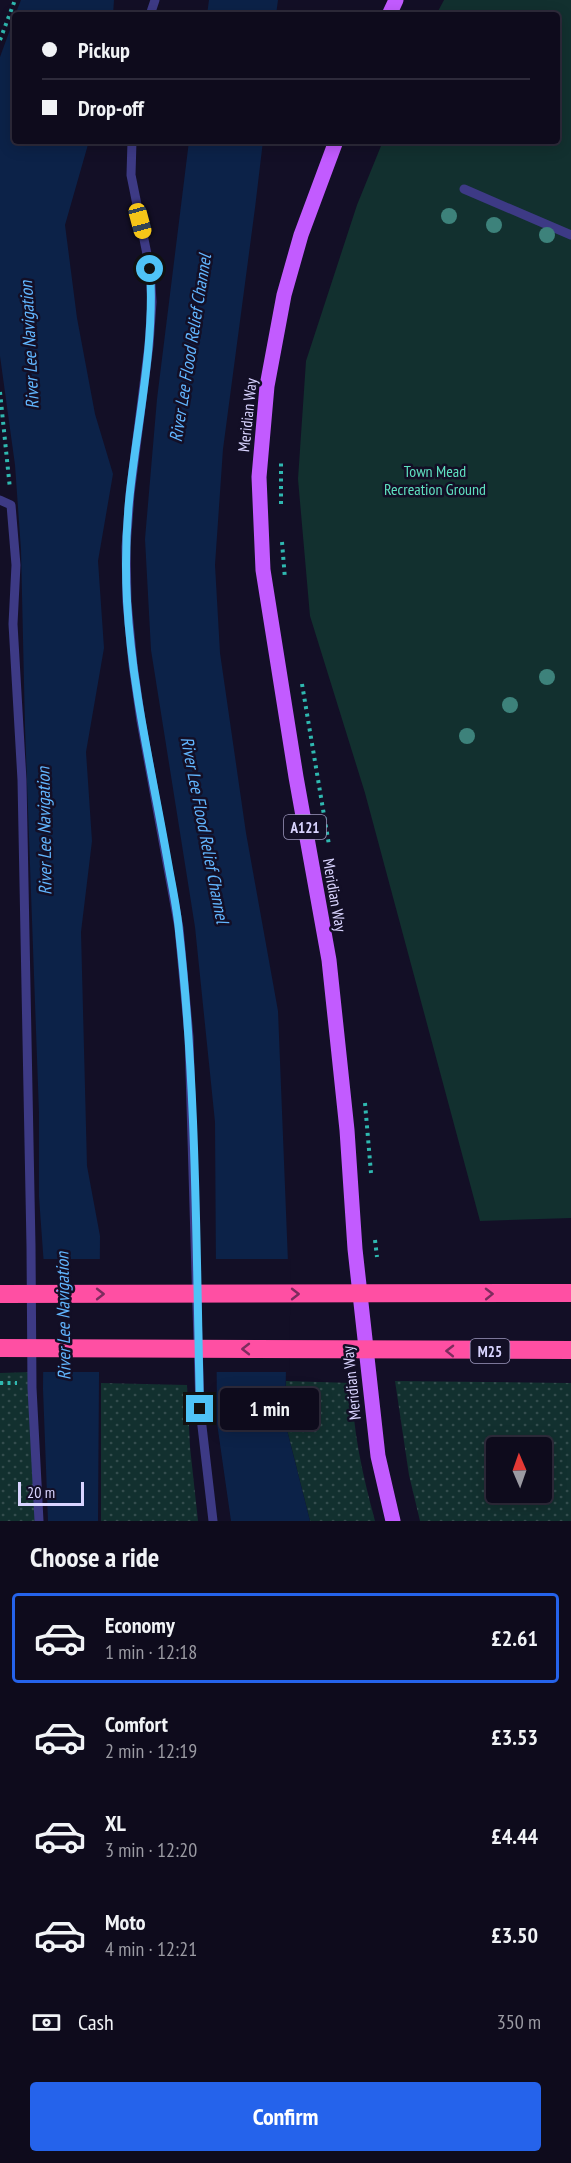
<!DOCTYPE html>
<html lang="en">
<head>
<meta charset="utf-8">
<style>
	:root { --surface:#0e0b1c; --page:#171425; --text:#f1f3f6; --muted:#9b9ba3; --line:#2e2b3b; --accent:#2563eb }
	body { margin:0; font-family:"PT Sans Narrow",sans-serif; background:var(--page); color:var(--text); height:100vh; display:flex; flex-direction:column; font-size:22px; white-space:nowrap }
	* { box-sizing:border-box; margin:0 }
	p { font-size:20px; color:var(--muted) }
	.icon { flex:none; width:33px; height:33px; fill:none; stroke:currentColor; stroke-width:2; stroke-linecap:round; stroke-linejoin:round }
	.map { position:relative; height:1521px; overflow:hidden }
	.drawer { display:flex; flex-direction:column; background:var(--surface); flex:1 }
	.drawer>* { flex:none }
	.guide { position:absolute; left:12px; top:12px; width:548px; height:132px; border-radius:6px; box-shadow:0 3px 15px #0003,0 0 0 2px var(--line); display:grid; align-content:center; height:132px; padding:0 30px; background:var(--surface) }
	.needle { width:39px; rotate:358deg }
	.controls { position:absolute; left:486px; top:1437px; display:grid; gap:12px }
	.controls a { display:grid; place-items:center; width:66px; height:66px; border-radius:6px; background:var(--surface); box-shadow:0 3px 15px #0003,0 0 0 2px var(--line); font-size:30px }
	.scale { position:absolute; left:18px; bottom:15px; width:66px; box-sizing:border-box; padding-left:6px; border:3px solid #d9d4ff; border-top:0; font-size:16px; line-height:21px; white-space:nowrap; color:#d9d4ff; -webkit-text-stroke:4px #130f26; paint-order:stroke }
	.end { position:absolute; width:27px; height:27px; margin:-14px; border:8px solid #4fc3f7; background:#111; box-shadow:0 0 0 3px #111 }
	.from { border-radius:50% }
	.bubble { position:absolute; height:42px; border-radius:6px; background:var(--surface); box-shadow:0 3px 15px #0003,0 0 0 2px var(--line); font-size:20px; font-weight:700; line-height:42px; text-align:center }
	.car { position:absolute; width:18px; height:36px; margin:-18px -9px; border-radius:8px; box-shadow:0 0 4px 2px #0007; background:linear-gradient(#f5c518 24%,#345 0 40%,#f5c518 0 76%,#345 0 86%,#f5c518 0) }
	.guide b { display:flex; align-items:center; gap:21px; height:57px; font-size:22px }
	.guide b+b { border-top:2px solid var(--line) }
	.guide i { width:15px; height:15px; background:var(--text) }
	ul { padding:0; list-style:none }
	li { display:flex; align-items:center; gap:18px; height:90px; margin:0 12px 9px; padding:0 18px; border:3px solid transparent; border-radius:6px }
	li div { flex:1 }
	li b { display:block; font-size:22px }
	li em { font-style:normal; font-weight:700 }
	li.current { border-color:var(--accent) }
	li>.icon { width:54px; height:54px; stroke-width:1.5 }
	h2 { padding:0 30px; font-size:27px; line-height:72px }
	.pay { display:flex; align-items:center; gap:15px; height:66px; padding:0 30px; font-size:22px }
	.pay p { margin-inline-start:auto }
	.action { display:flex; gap:12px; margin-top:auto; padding:12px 30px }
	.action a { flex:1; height:69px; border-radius:6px; background:var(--accent); color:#fff; font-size:24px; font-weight:700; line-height:69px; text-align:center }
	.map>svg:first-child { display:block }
	.grass { fill:url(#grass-dots); fill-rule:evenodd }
	.green { fill:#12302f }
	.water { fill:#0c2248 }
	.pier { fill:#130f26 }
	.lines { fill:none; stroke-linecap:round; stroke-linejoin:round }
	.path { stroke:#2fb8b0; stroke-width:4; stroke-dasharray:3 4.5; stroke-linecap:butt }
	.service { stroke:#3d3a85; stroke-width:9 }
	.primary { stroke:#c25bff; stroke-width:15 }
	.motorway { stroke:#ff4fa3; stroke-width:18 }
	.tree { fill:#3d827b }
	.oneway { stroke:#7d2c5e }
	.route { stroke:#4fc3f7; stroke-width:8 }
	.labels { text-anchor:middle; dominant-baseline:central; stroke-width:5; stroke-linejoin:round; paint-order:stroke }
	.shield { fill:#130f26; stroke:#9e99be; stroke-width:1.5 }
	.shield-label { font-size:15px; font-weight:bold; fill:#d9d4ff }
	.street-label { font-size:16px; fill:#d9d4ff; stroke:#130f26 }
	.park-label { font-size:16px; fill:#5fe0c0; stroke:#130f26 }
	.water-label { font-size:18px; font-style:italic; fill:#62b6ff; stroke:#130f26 }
</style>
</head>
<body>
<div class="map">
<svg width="571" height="1521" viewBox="0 0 571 1521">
	<defs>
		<pattern id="grass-dots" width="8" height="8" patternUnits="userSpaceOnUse" patternTransform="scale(1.5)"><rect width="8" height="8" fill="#12302f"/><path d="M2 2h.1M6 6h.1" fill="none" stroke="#344d4e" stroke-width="1.8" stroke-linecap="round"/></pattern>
	</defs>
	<rect width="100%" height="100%" fill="#130f26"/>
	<path class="grass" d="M29,1372l6,149h-35v-148z
		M286,1381l66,2c0,46 11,93 23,138h-65l-25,-99z
		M395,1381l176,2v138h-151l-11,-46zM496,1448h46v44h-46z
		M101,1383l86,2 3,62 8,74h-97z"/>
	<path class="green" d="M444,0h127v1218l-91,3 -115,-428 -55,-177 -12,-137 8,-118 51,-156 26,-64h173v-126h-120z"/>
	<path class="water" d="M21,0h93l-1,15h-98z
		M209,0h69l-2,15h-69z
		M15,16v125h74l-24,84 12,93 18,96 18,60 -15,87 6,87 -18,104 6,89 -11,91 6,234 13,70 -2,285h-50l-5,-132 1,-123 -5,-69v-84l-14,-386 -4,-177 -6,-85 -15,-109v-299z
		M189,141h74l-8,67 -32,241 -8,116 5,88 26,180 32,178 10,251 -3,160 25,99h-79l-14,-98 -2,-301 -20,-195 -44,-277 -6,-111 12,-140z"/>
	<path class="pier" d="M40,1259h63v113h-63z
		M213,1259h78l-2,113h-76z"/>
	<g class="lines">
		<path class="path" d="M0,40l15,-40
			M0,392l10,97
			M281,504v-43
			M282,542l3,37
			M302,684l27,161
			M365,1103l6,70
			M375,1240l2,17
			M0,1383h17"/>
		<path class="service" d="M150,15l5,-15
			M132,141l-1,34 19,94 2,33 -3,43 -19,149 -4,53 1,55 6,63 8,56 38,207 10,109 11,372 13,112
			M464,189l107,46
			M0,500l11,5 5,60 -3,59 9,156 9,466 1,142 7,133"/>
		<path class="primary" d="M389,15l7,-15
			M336,141l-35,94 -17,60 -17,91 -8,91 4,93 33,207 33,183 18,170 8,119 23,207 15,65"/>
		<path class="motorway" d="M0,1294l571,-1
			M0,1348l571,2"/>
	</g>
	<g class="tree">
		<circle cx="449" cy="216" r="8"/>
		<circle cx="494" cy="225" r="8"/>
		<circle cx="547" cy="235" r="8"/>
		<circle cx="547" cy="677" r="8"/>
		<circle cx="510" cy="705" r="8"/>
		<circle cx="467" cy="736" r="8"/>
	</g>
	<defs><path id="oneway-chevron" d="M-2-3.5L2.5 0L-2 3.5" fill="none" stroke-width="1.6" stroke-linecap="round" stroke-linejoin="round" transform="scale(1.5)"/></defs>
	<g class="oneway">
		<use href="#oneway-chevron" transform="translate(100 1294)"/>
		<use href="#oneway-chevron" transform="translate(295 1294)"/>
		<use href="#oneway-chevron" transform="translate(489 1294) rotate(-1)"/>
		<use href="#oneway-chevron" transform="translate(246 1349) rotate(-180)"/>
		<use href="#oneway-chevron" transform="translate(450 1351) rotate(-179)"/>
	</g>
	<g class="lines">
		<path class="route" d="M150,269c5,75 -12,149 -20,223 -4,36 -5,73 -3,109 5,89 26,175 41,262 4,23 9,45 11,68 18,158 17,319 21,478"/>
	</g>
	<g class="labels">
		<g class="shield">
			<rect x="284" y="815" width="42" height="24" rx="4.5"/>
			<rect x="470.5" y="1339" width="39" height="24" rx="4.5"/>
		</g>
		<g class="shield-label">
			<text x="305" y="827">A121</text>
			<text x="490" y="1351">M25</text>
		</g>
		<g class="street-label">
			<text transform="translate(247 415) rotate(-84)">Meridian Way</text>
			<text transform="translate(335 895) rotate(80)">Meridian Way</text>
			<text transform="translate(351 1383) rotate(-96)">Meridian Way</text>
		</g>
		<g class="park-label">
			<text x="435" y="471">Town Mead<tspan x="435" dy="18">Recreation Ground</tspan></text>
		</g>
		<g class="water-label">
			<text transform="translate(29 345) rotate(-93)">River Lee Navigation</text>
			<text transform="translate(190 348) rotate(-81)">River Lee Flood Relief Channel</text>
			<text transform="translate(205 830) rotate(79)">River Lee Flood Relief Channel</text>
			<text transform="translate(44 831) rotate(-91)">River Lee Navigation</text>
			<text transform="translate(63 1316) rotate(-91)">River Lee Navigation</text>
		</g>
	</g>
</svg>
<div class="controls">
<a><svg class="needle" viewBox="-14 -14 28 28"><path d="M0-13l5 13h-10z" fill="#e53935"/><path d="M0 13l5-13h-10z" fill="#9b9ba3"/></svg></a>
</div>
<div class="scale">20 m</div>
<i class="end from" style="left:150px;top:269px"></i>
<i class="end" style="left:200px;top:1409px"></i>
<div class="bubble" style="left:220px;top:1388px;width:99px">1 min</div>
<i class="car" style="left:140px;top:221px;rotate:165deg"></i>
<div class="guide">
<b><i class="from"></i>Pickup</b>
<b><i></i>Drop-off</b>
</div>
</div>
<section class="drawer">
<h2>Choose a ride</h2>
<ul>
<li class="current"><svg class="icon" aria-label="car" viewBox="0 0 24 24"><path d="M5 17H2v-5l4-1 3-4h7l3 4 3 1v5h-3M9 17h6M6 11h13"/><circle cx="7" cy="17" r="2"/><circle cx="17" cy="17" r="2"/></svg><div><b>Economy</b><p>1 min · 12:18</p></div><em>£2.61</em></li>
<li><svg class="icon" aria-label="car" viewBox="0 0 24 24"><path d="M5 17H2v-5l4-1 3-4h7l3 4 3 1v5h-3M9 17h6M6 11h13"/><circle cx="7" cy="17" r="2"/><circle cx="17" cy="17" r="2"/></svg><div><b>Comfort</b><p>2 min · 12:19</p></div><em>£3.53</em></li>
<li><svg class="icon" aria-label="car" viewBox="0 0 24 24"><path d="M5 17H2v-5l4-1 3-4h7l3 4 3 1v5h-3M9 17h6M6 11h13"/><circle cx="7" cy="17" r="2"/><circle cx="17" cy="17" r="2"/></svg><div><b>XL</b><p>3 min · 12:20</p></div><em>£4.44</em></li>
<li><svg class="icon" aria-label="car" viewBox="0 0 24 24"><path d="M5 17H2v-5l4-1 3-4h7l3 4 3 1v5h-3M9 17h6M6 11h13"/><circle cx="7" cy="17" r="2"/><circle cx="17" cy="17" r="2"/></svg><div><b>Moto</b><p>4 min · 12:21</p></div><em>£3.50</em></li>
</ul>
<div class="pay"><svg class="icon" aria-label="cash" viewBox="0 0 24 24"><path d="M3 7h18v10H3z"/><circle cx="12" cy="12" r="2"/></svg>Cash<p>350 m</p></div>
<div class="action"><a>Confirm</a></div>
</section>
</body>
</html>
